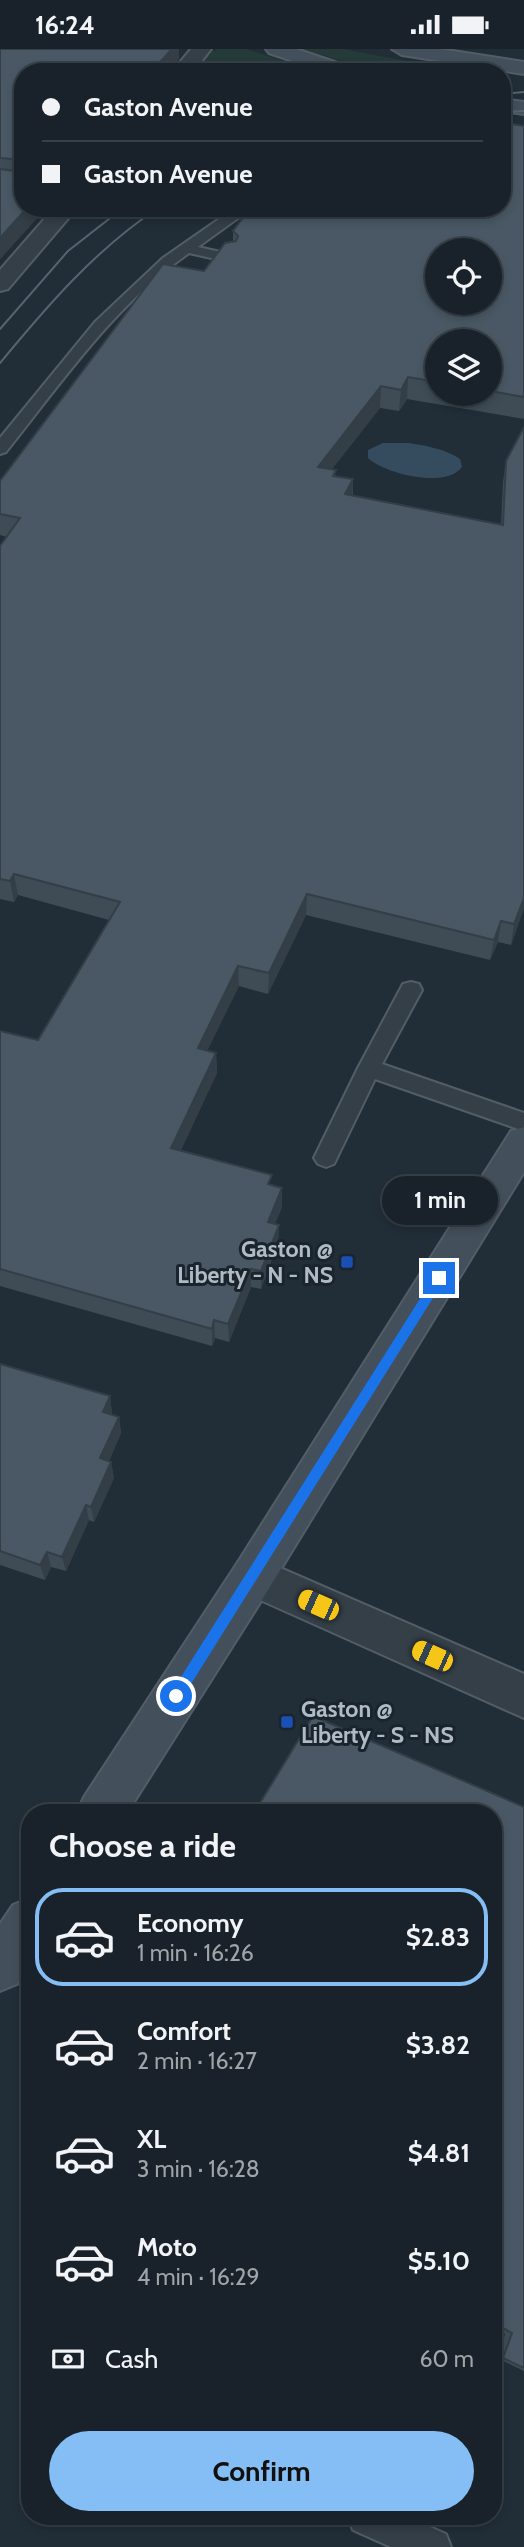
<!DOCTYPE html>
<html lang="en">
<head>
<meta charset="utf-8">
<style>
	:root { --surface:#19222a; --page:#262f36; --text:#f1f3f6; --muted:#9fa4a8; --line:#373f47; --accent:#84bef5 }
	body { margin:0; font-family:Cabin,sans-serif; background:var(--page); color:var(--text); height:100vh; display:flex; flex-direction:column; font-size:26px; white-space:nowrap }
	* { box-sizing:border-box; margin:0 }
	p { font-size:23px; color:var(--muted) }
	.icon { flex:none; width:38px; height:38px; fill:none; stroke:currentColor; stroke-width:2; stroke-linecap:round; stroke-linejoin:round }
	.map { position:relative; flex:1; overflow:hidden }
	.sheet { position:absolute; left:21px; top:1755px; width:481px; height:721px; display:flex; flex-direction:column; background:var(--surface); border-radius:28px; box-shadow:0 4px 10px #0003,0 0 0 2px var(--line) }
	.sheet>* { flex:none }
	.hud { position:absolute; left:14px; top:14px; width:497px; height:154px; border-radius:28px; box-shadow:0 4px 10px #0003,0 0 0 2px var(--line); display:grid; align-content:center; height:154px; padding:0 28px; background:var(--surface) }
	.buttons { position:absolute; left:425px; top:189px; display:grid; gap:14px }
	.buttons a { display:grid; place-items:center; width:77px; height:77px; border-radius:50%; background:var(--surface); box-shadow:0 4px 10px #0003,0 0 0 2px var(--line); font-size:35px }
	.end { position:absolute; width:32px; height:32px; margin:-16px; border:9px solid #1a73e8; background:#fff; box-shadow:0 0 0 4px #fff }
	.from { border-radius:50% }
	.bubble { position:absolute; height:49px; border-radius:24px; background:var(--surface); box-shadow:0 4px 10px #0003,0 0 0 2px var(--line); font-size:23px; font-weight:800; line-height:49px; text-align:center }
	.car { position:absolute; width:21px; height:42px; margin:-21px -10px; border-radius:9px; box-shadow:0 0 5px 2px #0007; background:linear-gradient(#f5c518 24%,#345 0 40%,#f5c518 0 76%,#345 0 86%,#f5c518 0) }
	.hud b { display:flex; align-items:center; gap:24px; height:66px; font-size:26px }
	.hud b+b { border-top:2px solid var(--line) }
	.hud i { width:18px; height:18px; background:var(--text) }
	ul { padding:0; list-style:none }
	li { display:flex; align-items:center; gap:21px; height:98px; margin:0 14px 10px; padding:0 14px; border:4px solid transparent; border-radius:28px }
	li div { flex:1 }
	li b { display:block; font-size:26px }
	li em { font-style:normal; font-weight:800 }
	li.active { border-color:var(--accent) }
	li>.icon { width:63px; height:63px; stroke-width:1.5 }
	h2 { padding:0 28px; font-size:32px; line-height:84px }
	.pay { display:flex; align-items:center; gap:18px; height:77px; padding:0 28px; font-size:26px }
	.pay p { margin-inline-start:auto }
	.action { display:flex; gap:14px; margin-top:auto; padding:14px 28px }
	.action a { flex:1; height:80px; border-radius:42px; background:var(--accent); color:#111; font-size:28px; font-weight:800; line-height:80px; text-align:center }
	.status { display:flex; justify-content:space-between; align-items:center; height:49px; padding:0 35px; background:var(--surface); direction:ltr }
	.status svg { height:19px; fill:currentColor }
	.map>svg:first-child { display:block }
	.green { fill:#243b3a }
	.water { fill:#354c5f }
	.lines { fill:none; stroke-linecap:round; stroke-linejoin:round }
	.lane-casing { stroke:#525d66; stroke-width:4 }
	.street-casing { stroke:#525d66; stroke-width:4 }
	.secondary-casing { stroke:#525d66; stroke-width:4 }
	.lane { fill:#353f48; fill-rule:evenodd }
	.street { fill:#353f48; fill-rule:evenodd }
	.secondary { fill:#434f5b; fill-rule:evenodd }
	.tram { stroke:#57646f; stroke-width:2 }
	.wall { fill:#3f4c56; fill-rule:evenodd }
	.shaded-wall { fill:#333e46 }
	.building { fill:#495864; stroke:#333e46; stroke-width:2; fill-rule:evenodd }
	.route { fill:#1a73e8 }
	.transit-dot { fill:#1a4fb4; stroke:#1a242d; stroke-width:2.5 }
	.labels { text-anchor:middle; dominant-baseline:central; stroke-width:6; stroke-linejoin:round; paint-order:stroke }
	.poi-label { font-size:23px; font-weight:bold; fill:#afbac5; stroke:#1a242d; text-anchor:end }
</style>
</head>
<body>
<div class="status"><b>16:24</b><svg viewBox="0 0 49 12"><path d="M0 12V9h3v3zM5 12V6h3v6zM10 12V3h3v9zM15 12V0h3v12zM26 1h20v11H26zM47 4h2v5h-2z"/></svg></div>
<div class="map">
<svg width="524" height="2498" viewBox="0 0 524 2498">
	<rect width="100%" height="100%" fill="#212e38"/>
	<path class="green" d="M218,0h28l72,23h-127l12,-17z
		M301,0h42l121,23h-83z"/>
	<path class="water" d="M409,394c18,3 36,6 51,16l2,8c-16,22 -77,7 -94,-9v-8l15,-7z"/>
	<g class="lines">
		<defs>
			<path id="lane" d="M235,159h17l-54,39 36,8 2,3 -2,3 -5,1 -40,-9c-74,51 -128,130 -183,199l-6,2v-16l95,-116 68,-64z
				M411,933l8,2 3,6 -40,74 142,49v18l-149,-52 -41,85 -8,3 -8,-3 -4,-6 44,-90 45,-84z
				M348,2468h59l39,17 5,13h-60l-38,-17z"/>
			<path id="street" d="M191,0h20l-18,23h-21z
				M54,159h23l-69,81 -8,2v-21z
				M253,1507l271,118v44l-286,-128 -6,-14 6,-14z"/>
			<path id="secondary" d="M266,0h30l57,19 3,4h-31l-56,-19z
				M392,0h48l84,13v12l-122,-19z
				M502,50l22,3v12l-22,-3z
				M524,1078v45l-256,418 -141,223h-50l7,-16 154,-235 273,-431z
				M30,1849v67l-13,19 -17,7v-67l13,-19z"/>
		</defs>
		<use href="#lane" class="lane-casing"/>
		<use href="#street" class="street-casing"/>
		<use href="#secondary" class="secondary-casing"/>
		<use href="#lane" class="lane"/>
		<use href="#street" class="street"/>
		<use href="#secondary" class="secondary"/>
		<path class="tram" d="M502,45l22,-2
			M502,63l22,-1
			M0,280l68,-78 55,-43
			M0,314c48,-58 95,-113 158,-155"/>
	</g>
	<path class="wall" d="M0,0h179v10l-156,149h23l-46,51z
		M524,77v293l-117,-20 -8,12 -19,-3 -48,61 4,7 17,3v17l148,28 2,-42 3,-21 18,-34v481l-13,37 -13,-3 -8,18 -184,-45 -38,79 -29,-8 -32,64 9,3 1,20 -36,77 91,35 10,3v19l-7,17 4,1 -1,18 -17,46 -10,-2 -22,55 -14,-4 -3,8 -212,-60v-255l38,9 71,-120 -91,-25 -4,7 -14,-3v-353l7,-9 -7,-2v-54l233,-239v-11l269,-23 8,-80zM438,292h52v53h-52z
		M0,1315l110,32 2,19 7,2 2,16 -12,28 2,1 3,16 -20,44 -5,-2 -23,51 -15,-4 -6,13 -45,-15z
		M524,1758v564l-27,-13 8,-24 -11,-7v-514z"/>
	<path class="shaded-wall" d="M172,0h7v10l-11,13h-17z
		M27,159h19l-46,51v-21z
		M408,328l-1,22 -8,12 2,-21z
		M381,337l-1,22 -63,80 1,-21z
		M353,430l-1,22 -7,-7z
		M14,825l4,21 -4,7 -4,-21z
		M307,845l-1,21 -38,79 1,-21z
		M524,849v10l-13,37 3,-21z
		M501,872l-3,21 -8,18 4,-20z
		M238,917l1,20 -40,82 -1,-20z
		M216,1004l1,20 -44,94 -2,-19z
		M282,1139v19l-14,34v-19z
		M279,1176l-1,18 -17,46v-18z
		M251,1220v18l-22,55 -1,-18z
		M214,1271l1,18 -3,8v-17z
		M110,1347l2,17 -7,16 -2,-17z
		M119,1368l2,16 -18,41 -3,-16z
		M111,1413l3,16 -20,44 -3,-15z
		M86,1456l3,15 -23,51 -4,-14z
		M47,1503l4,15 -6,13 -5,-15z"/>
	<path class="building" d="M0,0h172l-21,23h-128v88l-23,-2z
		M512,75l12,2v271l-34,-6v-50h-52v41l-30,-5 -7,13 -20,-4 -63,81 18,3 -3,6 20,3 -8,15 158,31 3,-64 18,-34v471l-10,26 -13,-3 -7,19 -187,-46 -38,79 -31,-7 -40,82 18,5 -45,95 101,27 -4,9 14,4 -14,34 11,3 -18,46 -10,-2 -23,55 -14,-4 -2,9 -212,-60v-238l38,9 82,-138 -106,-28 -4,7 -10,-2v-333l20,-28 -20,-4v-33l163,-217 41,7 21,-28 11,-2 2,-5 -5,-5 17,-23h252v-81l8,1zM438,201h52v53h-52z
		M0,120l23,3v36h4l-27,30z
		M0,1315l110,32 -7,16 16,5 -19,41 11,4 -20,45 -5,-2 -24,52 -15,-5 -7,13 -40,-14z
		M313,1667l211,91v561l-21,-10 9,-25 -18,-10v-510h-240z"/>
	<path class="route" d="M439,1225l4,1v7l-262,418h-9v-9l263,-416z"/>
	<g class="transit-dot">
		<rect x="340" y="1206" width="14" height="14" rx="3.5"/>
		<rect x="280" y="1666" width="14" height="14" rx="3.5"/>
	</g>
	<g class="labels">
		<g class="poi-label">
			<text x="333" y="1200">Gaston @<tspan x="333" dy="26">Liberty - N - NS</tspan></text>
			<text x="301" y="1660" text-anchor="start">Gaston @<tspan x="301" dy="26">Liberty - S - NS</tspan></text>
		</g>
	</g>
</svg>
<div class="buttons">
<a><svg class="icon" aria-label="locate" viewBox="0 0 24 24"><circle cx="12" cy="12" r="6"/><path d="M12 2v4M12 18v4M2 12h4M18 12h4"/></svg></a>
<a><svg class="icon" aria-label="layers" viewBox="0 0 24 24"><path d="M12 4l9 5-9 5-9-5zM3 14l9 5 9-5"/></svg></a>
</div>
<i class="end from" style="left:176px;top:1647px"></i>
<i class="end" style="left:439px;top:1229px"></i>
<div class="bubble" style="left:382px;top:1127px;width:116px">1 min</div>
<i class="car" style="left:318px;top:1556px;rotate:294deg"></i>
<i class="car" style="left:432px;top:1607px;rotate:294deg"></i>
<div class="hud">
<b><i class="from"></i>Gaston Avenue</b>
<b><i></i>Gaston Avenue</b>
</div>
<section class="sheet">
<h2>Choose a ride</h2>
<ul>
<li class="active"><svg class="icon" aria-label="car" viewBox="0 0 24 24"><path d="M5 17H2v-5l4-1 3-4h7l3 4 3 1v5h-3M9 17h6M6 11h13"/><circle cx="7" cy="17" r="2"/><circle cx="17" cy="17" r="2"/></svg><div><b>Economy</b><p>1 min · 16:26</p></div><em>$2.83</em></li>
<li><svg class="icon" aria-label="car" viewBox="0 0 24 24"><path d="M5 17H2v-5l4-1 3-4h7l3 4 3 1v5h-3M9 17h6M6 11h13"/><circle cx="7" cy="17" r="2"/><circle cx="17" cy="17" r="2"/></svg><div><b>Comfort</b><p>2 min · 16:27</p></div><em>$3.82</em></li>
<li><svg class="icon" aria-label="car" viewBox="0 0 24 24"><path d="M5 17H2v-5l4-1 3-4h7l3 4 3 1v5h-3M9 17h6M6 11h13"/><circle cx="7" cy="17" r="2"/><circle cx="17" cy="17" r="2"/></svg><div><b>XL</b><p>3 min · 16:28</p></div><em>$4.81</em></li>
<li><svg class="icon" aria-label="car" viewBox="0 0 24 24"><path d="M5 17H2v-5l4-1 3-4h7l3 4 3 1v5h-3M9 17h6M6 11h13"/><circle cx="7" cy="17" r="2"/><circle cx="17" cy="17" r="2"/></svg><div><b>Moto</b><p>4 min · 16:29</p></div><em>$5.10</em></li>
</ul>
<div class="pay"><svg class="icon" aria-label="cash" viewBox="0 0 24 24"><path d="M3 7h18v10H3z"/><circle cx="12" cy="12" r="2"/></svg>Cash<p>60 m</p></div>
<div class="action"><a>Confirm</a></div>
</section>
</div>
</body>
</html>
